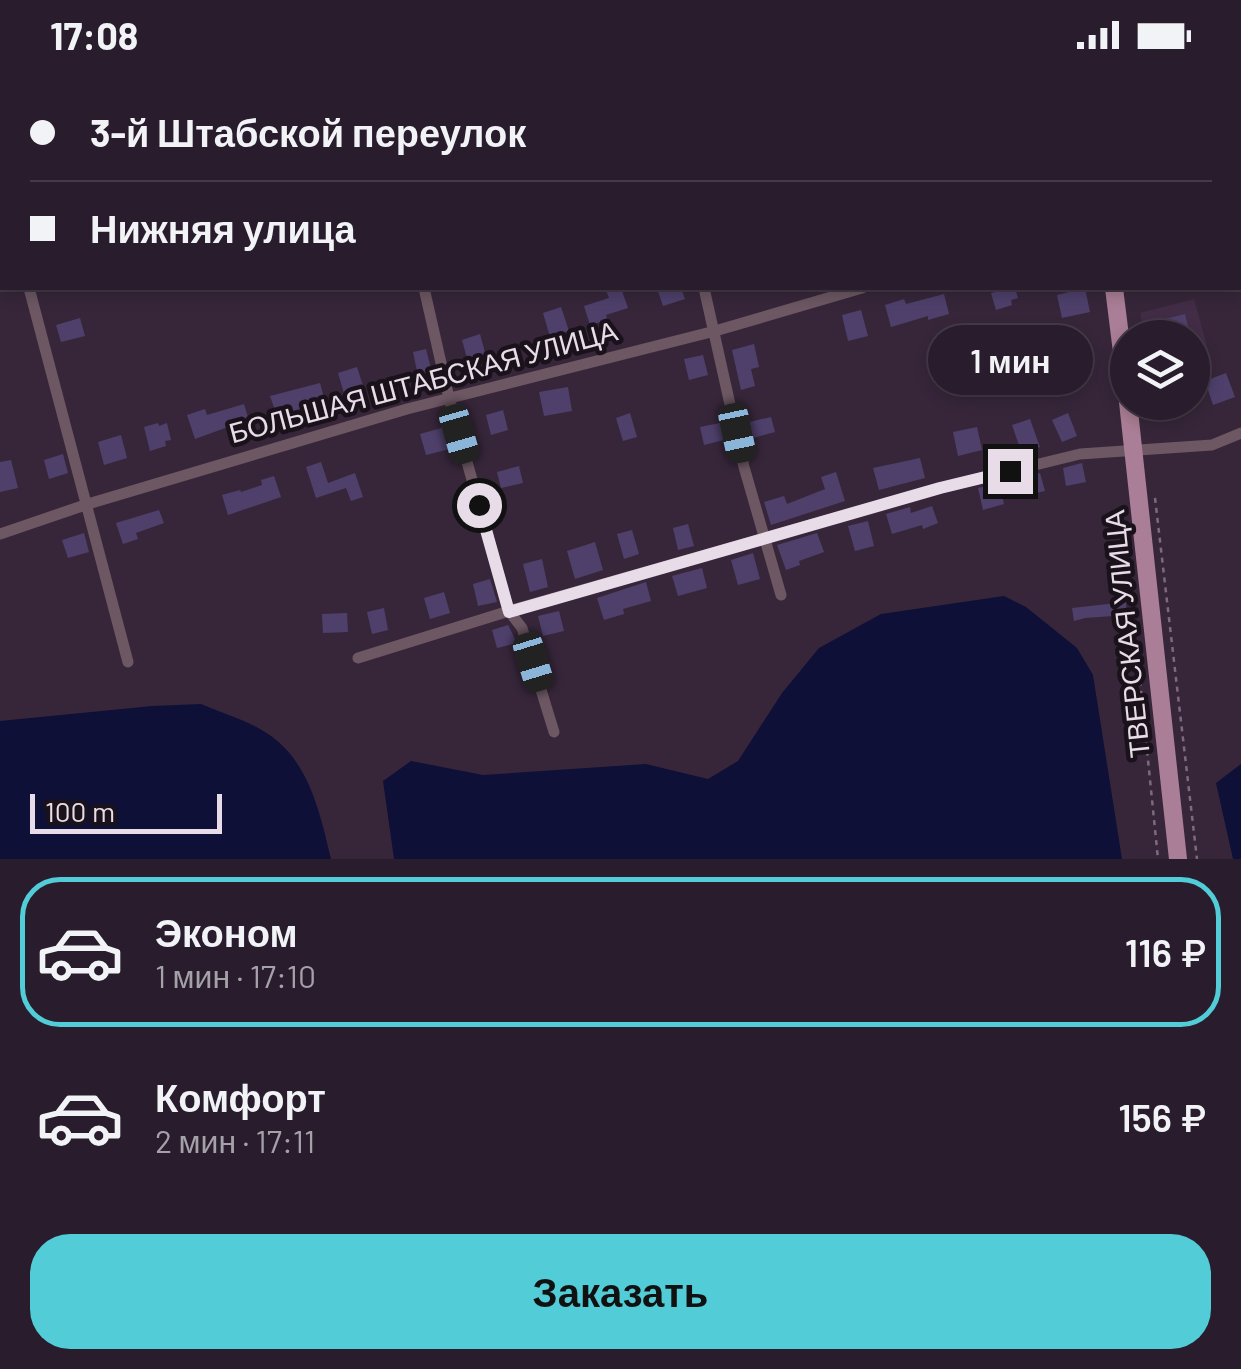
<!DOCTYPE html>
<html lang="ru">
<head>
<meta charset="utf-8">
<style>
	:root { --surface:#291c2c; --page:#352938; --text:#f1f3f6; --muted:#a5a1a9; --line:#453a48; --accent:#52ccd6 }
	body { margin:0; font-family:Barlow,sans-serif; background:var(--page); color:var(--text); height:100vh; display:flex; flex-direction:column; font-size:38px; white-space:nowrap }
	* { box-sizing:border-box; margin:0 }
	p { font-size:32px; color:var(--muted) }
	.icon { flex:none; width:55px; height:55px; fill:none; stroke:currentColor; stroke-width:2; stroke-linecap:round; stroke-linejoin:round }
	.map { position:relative; height:789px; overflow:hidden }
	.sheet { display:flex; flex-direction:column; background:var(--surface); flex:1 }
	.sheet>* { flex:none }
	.banner { position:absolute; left:0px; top:0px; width:1242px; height:220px; box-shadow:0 5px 15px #0003,0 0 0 2px var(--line); display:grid; align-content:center; height:220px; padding:0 30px; background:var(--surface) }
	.buttons { position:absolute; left:1110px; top:250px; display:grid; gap:20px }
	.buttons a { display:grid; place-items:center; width:100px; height:100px; border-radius:50%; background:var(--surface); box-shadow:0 5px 15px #0003,0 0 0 2px var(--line); font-size:50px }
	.scale { position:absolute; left:30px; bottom:25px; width:192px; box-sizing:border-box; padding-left:10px; border:5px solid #e8dce9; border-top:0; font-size:28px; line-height:35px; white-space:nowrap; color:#e8dce9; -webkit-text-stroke:8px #1a121b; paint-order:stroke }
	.end { position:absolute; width:45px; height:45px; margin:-22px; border:12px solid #e8dce9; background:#111; box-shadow:0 0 0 5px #111 }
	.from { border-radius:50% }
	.bubble { position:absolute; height:70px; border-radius:35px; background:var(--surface); box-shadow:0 5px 15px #0003,0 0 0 2px var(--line); font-size:32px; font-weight:600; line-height:70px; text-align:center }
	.car { position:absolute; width:30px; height:60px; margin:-30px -15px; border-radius:12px; box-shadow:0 0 8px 2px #0007; background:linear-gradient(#222 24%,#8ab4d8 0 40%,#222 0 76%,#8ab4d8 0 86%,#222 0) }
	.banner b { display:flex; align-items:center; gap:35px; height:95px; font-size:38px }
	.banner b+b { border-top:2px solid var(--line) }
	.banner i { width:25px; height:25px; background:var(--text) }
	ul { padding:18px 0 0; list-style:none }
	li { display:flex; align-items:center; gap:30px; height:150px; margin:0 20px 15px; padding:0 10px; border:5px solid transparent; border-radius:40px }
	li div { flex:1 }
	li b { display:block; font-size:38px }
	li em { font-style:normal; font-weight:600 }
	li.current { border-color:var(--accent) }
	li>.icon { width:90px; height:90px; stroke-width:1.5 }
	.action { display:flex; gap:20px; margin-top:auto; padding:20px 30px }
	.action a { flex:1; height:115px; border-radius:40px; background:var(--accent); color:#111; font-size:40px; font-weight:600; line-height:115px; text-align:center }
	.status { display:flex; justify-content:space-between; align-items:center; height:70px; padding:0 50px; background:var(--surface); direction:ltr }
	.status svg { height:28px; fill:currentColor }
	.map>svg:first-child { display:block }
	.built { fill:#422c46 }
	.water { fill:#0e1037 }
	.building { fill:#4e406b }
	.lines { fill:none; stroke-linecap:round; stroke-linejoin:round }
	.path { stroke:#7b6b7d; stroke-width:2.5; stroke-dasharray:5 5; stroke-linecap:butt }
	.street { stroke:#6c5762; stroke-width:11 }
	.primary { stroke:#aa7e96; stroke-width:18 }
	.route { stroke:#e8dce9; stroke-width:12 }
	.labels { text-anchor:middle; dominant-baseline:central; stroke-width:9; stroke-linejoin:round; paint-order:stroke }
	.street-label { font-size:28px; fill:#e8dce9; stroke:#1a121b }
</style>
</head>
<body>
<div class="status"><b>17:08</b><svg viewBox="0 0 49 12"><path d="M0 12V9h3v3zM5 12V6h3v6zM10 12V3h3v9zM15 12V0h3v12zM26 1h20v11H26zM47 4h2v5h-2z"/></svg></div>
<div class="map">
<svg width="1241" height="789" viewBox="0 0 1241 789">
	<rect width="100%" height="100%" fill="#37263a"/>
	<path class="built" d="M1194,229l14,50 -15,5 -1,-16 -48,-1 -4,-24z"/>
	<path class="water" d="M1004,526l22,11 51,41 16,27 29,184h-728l-11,-78 28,-20 72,14 163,-11 62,15 30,-18 44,-68 37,-45 62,-34z
		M201,634c21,9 45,16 64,28 44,27 55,81 66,127h-331v-138l152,-15z
		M1241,694v95h-8l-17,-76z"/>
	<path class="building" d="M613,218h8l7,20 -22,7 2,5 -18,5 -6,-19 25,-8 -3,-8z
		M657,218h24l4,11 -22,7z
		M1015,218l3,10 -7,2 1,5 -16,5 -5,-17z
		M1085,218l5,24 -28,6 -5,-23z
		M944,224l5,20 -21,6v-4l-37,11 -6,-22 19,-6 2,5z
		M561,237l8,24 -19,6 -7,-24z
		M861,240l7,26 -20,5 -6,-26z
		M1185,244l6,24h-26l-4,-18z
		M80,248l5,18 -24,6 -5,-17z
		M480,264l6,22 -18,6 -6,-22z
		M754,274l5,23 -8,2 4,17 -14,4 -9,-40z
		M426,279l6,24 -14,3 -5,-24z
		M703,285l5,20 -19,5 -5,-21z
		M357,297l8,25 -20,5 -7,-24z
		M1226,303l9,24 -22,8 -8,-24z
		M320,313l5,18 -48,15 -7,-20z
		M568,317l4,24 -28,5 -5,-24z
		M244,334l6,20 -21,6 -1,-3 -33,12 -8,-24 18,-6 2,6z
		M503,340l5,20 -17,5 -5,-20z
		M630,343l7,24 -14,4 -7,-23z
		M1068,343l9,23 -15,6 -10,-22z
		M771,347l4,15 -22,6 -4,-16z
		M1030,349l10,28 -18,7 -10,-29z
		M158,353l1,3 8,-3 4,17 -6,1 1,5 -16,5 -6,-24z
		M720,353l4,17 -20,5 -4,-18z
		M445,357l5,22 -24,6 -6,-21z
		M977,357l5,23 -24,6 -5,-24z
		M121,365l6,23 -23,7 -6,-23z
		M63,384l5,19 -19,6 -5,-19z
		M920,388l5,20 -46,12 -6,-22z
		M11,390l7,28 -18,4v-30z
		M321,392l7,21 27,-10 8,24 -12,4 -5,-13 -30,10 -10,-31z
		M1082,393l4,19 -20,4 -3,-18z
		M519,396l4,17 -22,5 -4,-16z
		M836,402l9,29 -74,24 -7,-23 20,-6 3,8 38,-15 -4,-12z
		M1040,403l5,18 -17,4 -4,-18z
		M274,406l7,21 -53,18 -6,-20 18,-5 1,2 21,-7 -1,-5z
		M999,413l5,21 -21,6 -5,-22z
		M932,436l6,17 -15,6 -1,-4 -30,9 -6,-20 24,-7 1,6z
		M159,440l5,13 -28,10 2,6 -15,5 -7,-21z
		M868,451l6,25 -19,5 -7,-25z
		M688,454l6,22 -16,4 -5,-22z
		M632,460l7,24 -15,5 -7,-25z
		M84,463l5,19 -21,6 -6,-18z
		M817,463l7,19 -25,9 1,4 -14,5 -9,-25z
		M595,472l8,28 -28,9 -8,-28z
		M753,483l7,26 -22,6 -7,-25z
		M542,489l6,28 -18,5 -7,-28z
		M702,498l5,20 -29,8 -6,-20z
		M490,509l7,23 -19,4 -5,-22z
		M646,512l5,19 -28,8 1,5 -20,6 -7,-22z
		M444,522l6,21 -20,6 -6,-21z
		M1126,532l1,13 -42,3 -11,3 -2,-13z
		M384,538l4,22 -16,4 -5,-22z
		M559,541l5,20 -21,5 -5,-20z
		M347,543l1,19 -25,1 -1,-19z
		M508,555l9,18 -20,5 -5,-18z"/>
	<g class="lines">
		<path class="path" d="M1155,428l42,361
			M1139,601l19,188"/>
		<path class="street" d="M367,0l1,2
			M647,0l1,2
			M512,2l9,-2
			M0,87l2,15
			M0,148l2,-1
			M29,218l99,374
			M424,218l25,110 60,213 13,17 32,104
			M704,218l40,179 37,128
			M0,464l88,-30 319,-95 308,-78 147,-43
			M358,588l151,-47 431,-123 140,-34 132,-9 29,-12"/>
		<path class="primary" d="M1078,0l1,2
			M1240,108l1,-1
			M1114,218l14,112
			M1128,332l50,457"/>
	</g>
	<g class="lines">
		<path class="route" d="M479,435l30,107 431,-124 70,-17"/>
	</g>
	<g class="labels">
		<g class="street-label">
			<text transform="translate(423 311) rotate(-15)">БОЛЬШАЯ ШТАБСКАЯ УЛИЦА</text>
			<text transform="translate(1126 564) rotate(-96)">ТВЕРСКАЯ УЛИЦА</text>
		</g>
	</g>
</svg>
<div class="buttons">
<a><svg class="icon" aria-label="layers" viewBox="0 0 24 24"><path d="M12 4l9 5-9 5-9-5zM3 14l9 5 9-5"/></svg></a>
</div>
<div class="scale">100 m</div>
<i class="end from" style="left:479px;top:435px"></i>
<i class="end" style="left:1010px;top:401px"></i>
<div class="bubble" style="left:928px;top:255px;width:165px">1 мин</div>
<i class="car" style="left:737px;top:363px;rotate:168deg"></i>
<i class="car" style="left:459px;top:364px;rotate:164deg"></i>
<i class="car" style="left:533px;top:592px;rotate:163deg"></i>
<div class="banner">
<b><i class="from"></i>3-й Штабской переулок</b>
<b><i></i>Нижняя улица</b>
</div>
</div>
<section class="sheet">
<ul>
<li class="current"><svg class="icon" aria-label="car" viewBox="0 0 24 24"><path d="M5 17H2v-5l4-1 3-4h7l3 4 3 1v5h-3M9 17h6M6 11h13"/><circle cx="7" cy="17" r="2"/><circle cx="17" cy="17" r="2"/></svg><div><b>Эконом</b><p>1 мин · 17:10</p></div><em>116 ₽</em></li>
<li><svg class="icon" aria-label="car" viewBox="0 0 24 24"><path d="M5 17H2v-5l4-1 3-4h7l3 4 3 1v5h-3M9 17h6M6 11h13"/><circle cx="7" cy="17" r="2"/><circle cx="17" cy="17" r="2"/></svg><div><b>Комфорт</b><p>2 мин · 17:11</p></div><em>156 ₽</em></li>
</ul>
<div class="action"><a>Заказать</a></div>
</section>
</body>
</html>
